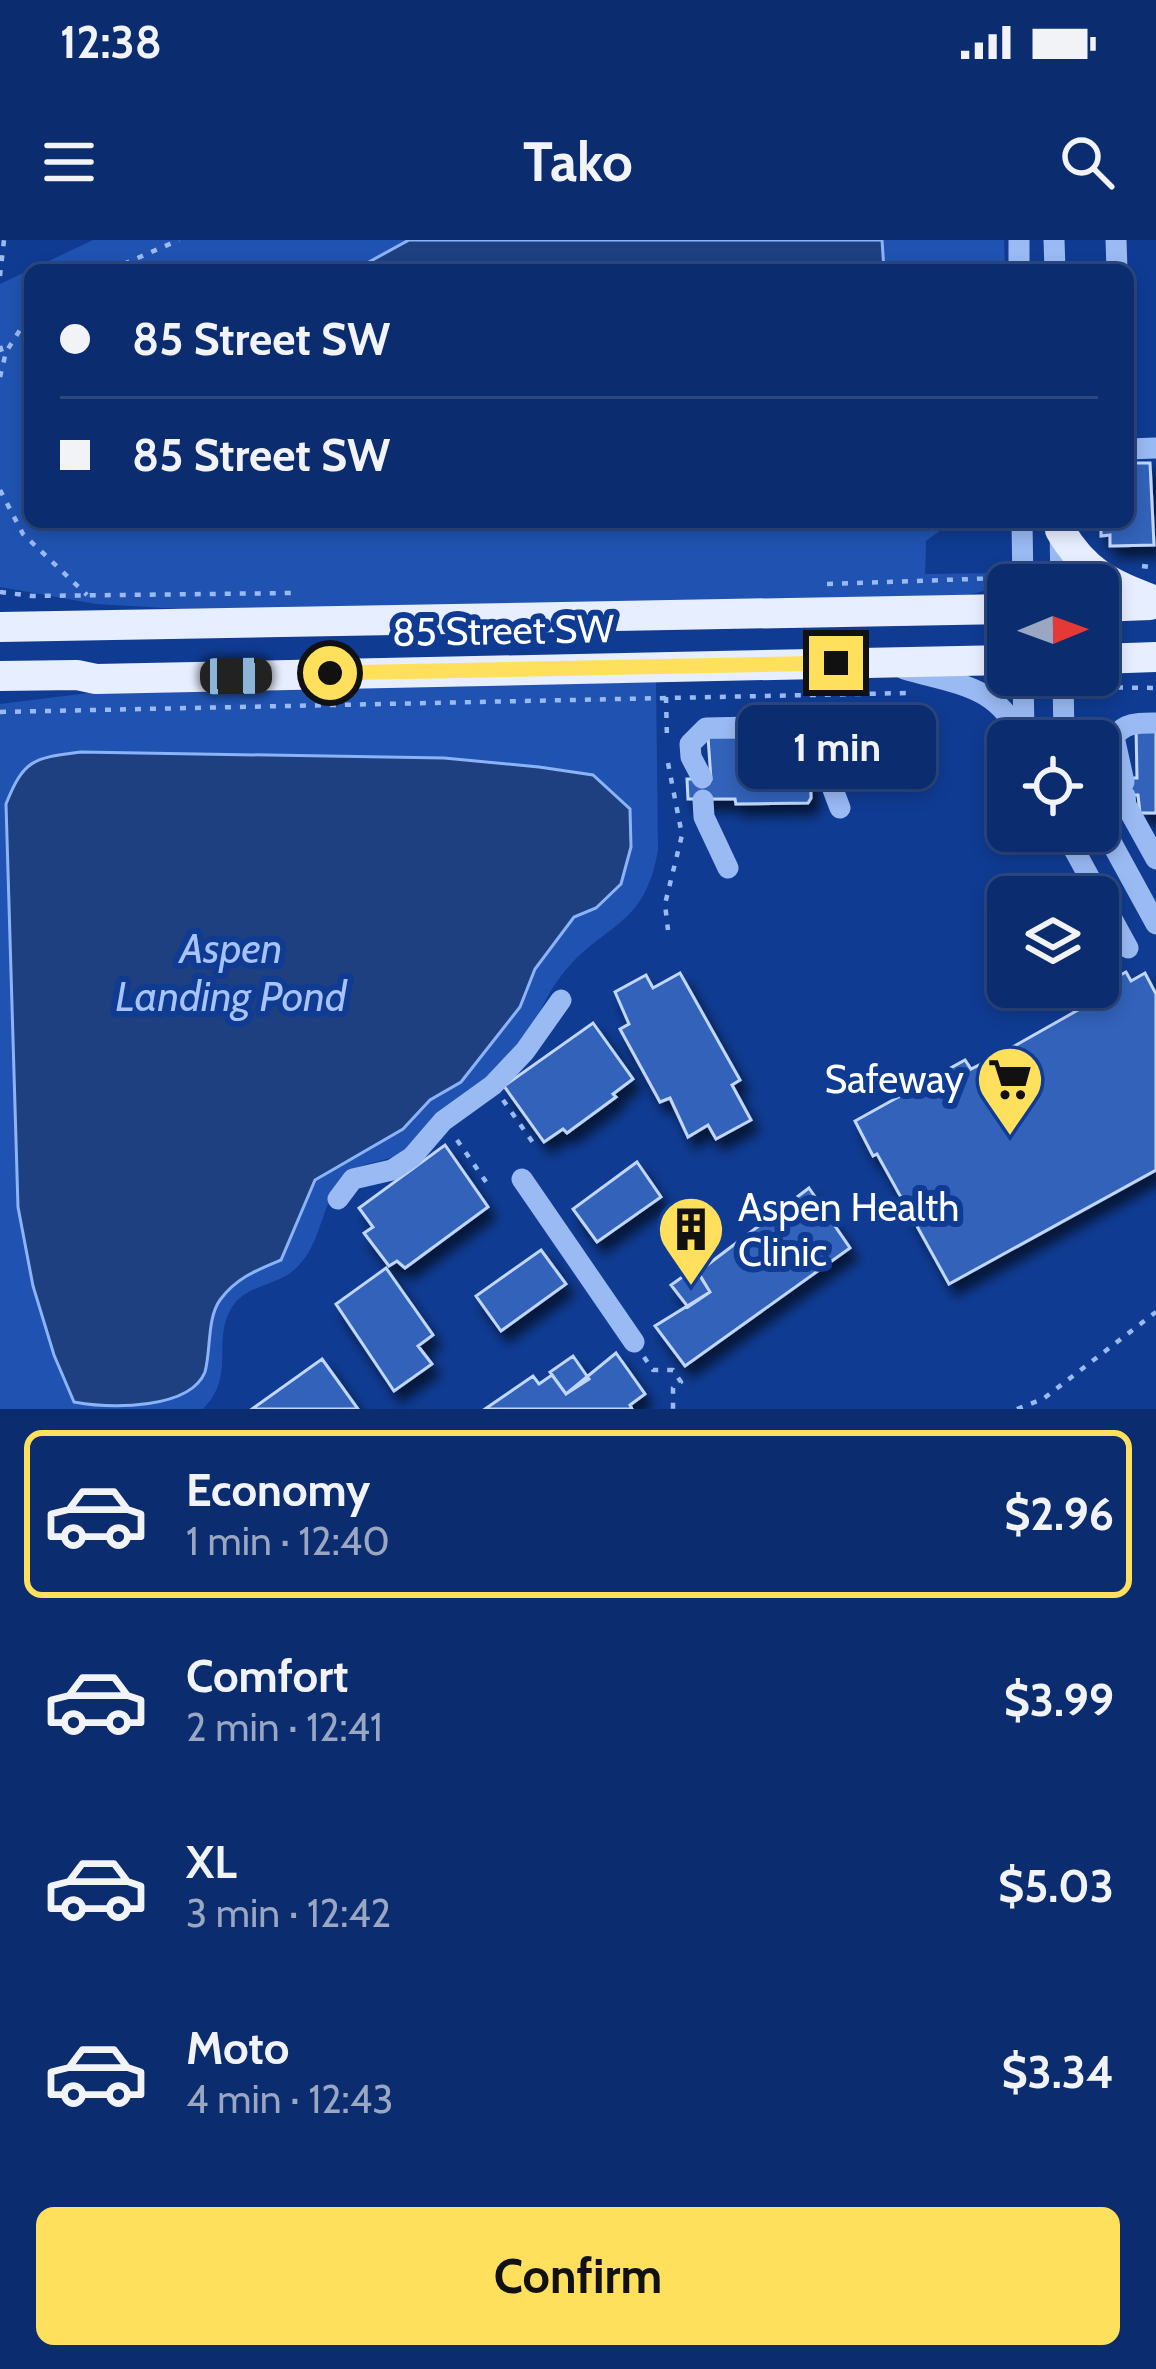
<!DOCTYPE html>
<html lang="en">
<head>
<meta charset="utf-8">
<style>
	:root { --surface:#0b2c6e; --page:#143473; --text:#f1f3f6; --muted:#9aa7c2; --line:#2b4881; --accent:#ffe05d }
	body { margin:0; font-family:Cabin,sans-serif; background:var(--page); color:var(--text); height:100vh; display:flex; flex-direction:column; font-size:45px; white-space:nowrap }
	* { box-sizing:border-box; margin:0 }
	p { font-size:39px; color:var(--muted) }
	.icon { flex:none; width:66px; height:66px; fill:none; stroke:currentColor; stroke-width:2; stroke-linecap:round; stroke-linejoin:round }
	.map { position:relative; height:1169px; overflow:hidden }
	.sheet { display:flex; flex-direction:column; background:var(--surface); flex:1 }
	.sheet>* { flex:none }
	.top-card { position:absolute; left:24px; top:24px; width:1110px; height:264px; border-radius:18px; box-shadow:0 6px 18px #0003,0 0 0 3px var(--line); display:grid; align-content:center; height:264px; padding:0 36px; background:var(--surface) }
	.needle { width:78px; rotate:89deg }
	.buttons { position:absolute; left:987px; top:324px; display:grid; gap:24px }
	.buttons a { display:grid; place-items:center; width:132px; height:132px; border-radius:18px; background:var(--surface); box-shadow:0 6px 18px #0003,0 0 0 3px var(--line); font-size:60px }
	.end { position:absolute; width:54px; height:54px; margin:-27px; border:15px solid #ffe05d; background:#111; box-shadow:0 0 0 6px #111 }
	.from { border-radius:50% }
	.bubble { position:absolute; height:84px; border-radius:18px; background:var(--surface); box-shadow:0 6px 18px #0003,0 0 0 3px var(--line); font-size:39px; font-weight:700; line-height:84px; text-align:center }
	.car { position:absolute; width:36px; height:72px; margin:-36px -18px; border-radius:15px; box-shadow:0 0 9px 3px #0007; background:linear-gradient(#222 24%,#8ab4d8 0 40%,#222 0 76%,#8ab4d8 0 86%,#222 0) }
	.top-card b { display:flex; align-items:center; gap:42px; height:114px; font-size:45px }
	.top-card b+b { border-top:3px solid var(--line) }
	.top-card i { width:30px; height:30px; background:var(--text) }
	ul { padding:21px 0 0; list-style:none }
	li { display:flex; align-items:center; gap:36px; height:168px; margin:0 24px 18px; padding:0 12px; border:6px solid transparent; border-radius:18px }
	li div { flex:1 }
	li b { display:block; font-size:45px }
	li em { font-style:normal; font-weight:700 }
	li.active { border-color:var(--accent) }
	li>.icon { width:108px; height:108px; stroke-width:1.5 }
	.cta { display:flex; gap:24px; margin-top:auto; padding:24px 36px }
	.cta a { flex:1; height:138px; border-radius:18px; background:var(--accent); color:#111; font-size:48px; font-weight:700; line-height:138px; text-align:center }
	.status { display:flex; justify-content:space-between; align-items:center; height:84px; padding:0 60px; background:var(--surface); direction:ltr }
	.status svg { height:33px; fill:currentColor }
	header { display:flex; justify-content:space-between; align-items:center; height:156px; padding:0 36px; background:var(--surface); font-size:54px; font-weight:700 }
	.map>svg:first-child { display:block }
	.green { fill:#2053b1 }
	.water { fill:#1e4081; stroke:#8bb3f8; stroke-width:3 }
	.building { fill:#3362ba; stroke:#c1d7fe; stroke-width:3; filter:url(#shadow) }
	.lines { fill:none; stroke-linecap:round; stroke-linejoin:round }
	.path { stroke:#9abaf4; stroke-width:4.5; stroke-dasharray:6 9; stroke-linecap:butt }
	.minor { stroke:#9abaf4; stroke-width:21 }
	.major { stroke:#e7eeff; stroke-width:30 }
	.route { stroke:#ffe05d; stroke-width:15 }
	.labels { text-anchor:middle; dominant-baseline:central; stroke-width:12; stroke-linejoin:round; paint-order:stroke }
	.street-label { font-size:39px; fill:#fff; stroke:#0f3b92 }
	.poi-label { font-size:39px; fill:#fff; stroke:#0f3b92; text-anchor:end }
	.water-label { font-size:42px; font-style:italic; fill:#a6c4fb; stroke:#0f3b92 }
</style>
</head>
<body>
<div class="status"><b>12:38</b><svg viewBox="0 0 49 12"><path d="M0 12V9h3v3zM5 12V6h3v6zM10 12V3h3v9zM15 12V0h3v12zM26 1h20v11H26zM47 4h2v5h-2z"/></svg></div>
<header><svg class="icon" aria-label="menu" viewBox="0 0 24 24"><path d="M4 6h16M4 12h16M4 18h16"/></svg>Tako<svg class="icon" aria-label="search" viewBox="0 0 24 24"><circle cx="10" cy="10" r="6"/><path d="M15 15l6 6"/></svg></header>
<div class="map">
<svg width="1156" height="1169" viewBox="0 0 1156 1169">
	<defs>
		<filter id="shadow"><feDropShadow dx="7" dy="11" stdDeviation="6" flood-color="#0009"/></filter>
	</defs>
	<rect width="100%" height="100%" fill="#0f3b92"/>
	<path class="green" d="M93,0h911l1,30h-975v252h922l-26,19 -1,33 72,-1 -13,18 -16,4 -770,15 -102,-6 -96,-17v-303z
		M656,442l2,168c-14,80 -54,71 -97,126 -15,19 -23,43 -36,63 -17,25 -87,89 -112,108 -21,16 -52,13 -67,28 -27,27 -22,69 -52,95 -18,16 -48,15 -62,37 -21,34 5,68 -29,102h-203v-705l113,-14z"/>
	<path class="water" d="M409,0h473l2,30h-599l82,-7z
		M81,512l363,6 95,9 54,8 37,34 1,38 -10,37 -25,24 -22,9 -39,52 -15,38 -59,75 -31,18 -27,29 -88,51 -34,80c-24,10 -45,18 -61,40 -13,18 -9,50 -15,72 -15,37 -92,37 -131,30l-20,-47 -21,-69 -15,-79 -12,-403c18,-46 29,-46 75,-52z"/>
	<path class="building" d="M1128,223h22l4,82 -44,1v-11l-9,1v-14h27z
		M1136,487h20v86h-16l-2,-18h-21v-17h20z
		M708,497h102l1,61 -3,5 -72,1 -1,-5h-47l-1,-20h24z
		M1126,732l5,9 14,-8 11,21v176l-207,114 -72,-130 -4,2 -18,-35 110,-61 6,9 24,-12 83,-47 -6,-9z
		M680,733l60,107 -8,5 19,35 -35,19 -8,-14 -20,12 -18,-39 -10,4 -40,-73 9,-5 -14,-32 31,-17 7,13z
		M593,783l40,56 -20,15 3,3 -49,36 -4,-4 -19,13 -40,-56z
		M445,905l43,62 -83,61 -8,-7 -8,5 -25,-33 9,-6 -14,-19z
		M637,922l24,35 -64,45 -24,-33z
		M809,948l41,60 -165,118 -30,-40 55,-34 -12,-20z
		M541,1010l25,34 -65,47 -25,-35z
		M386,1028l47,67 -15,11 14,18 -38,27 -58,-87z
		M695,1028l15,24 -22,15 -17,-22z
		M616,1113l29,41 -15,11 2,4h-147l48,-33 6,8 13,-9 14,19z
		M573,1116l16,23 -23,15 -16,-22z
		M322,1119l36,50h-106z"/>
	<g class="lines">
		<path class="path" d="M110,30l69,-30
			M0,36l4,-36
			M0,106l4,13
			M0,137l6,-25 24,-38
			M0,250l23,44 64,61
			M1142,326l14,2
			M827,344l174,-6
			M0,352l32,4 262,-3
			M1087,447l69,1
			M666,457l1,43
			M0,472l906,-19
			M668,523l14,72 -17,69 3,26
			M503,860l33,47
			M457,900l34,49
			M644,1117l9,13h20l8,12 -8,6v21
			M1017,1169l26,-10 113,-87"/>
		<path class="minor" d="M1019,0v30
			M1054,0l1,30
			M1116,0l1,30
			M1128,209l28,-1
			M1022,282l1,63
			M1060,289l1,56
			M904,429c51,15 97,16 117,72
			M1023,435l1,59
			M1063,435l1,66
			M702,538l-11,-21 -1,-13 16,-16 103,-2c22,15 16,30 21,53 2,10 7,20 10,29
			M1124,542l-10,-45c11,-15 25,-14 42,-14
			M1125,556l1,9 30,54
			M703,560l1,17 24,51
			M1098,578l58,106
			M1064,591l64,117
			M522,939l112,163
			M338,959l15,-20 39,-9 20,-13 31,-36 50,-36 32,-34 36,-51"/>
		<path class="major" d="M1060,290c26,44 50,53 96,71
			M1098,367l52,-2
			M0,387l1008,-18
			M1098,419l58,-2
			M0,436l77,-1 19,4 912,-19"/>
	</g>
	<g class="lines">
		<path class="route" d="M330,433l506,-10"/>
	</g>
	<defs>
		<symbol id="supermarket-pin" viewBox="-11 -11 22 30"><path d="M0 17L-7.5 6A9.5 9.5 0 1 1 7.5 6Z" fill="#ffe05d" stroke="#0f3b92"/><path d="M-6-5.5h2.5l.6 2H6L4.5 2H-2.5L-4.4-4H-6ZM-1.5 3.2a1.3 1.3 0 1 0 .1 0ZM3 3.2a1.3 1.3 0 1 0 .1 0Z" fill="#111"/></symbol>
		<symbol id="building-pin" viewBox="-11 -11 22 30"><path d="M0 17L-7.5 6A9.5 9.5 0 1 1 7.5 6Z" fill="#ffe05d" stroke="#0f3b92"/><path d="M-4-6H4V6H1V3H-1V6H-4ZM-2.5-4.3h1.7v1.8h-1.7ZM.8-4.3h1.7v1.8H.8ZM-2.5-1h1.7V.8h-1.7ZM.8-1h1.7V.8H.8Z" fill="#111"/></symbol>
	</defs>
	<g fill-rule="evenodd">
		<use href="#supermarket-pin" x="972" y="801" width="76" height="104"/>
		<use href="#building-pin" x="653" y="951" width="76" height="104"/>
	</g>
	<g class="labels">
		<g class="street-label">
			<text transform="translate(503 390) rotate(-1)">85 Street SW</text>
		</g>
		<g class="poi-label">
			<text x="964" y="839">Safeway</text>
			<text x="738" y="967" text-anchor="start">Aspen Health<tspan x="738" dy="45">Clinic</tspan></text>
		</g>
		<g class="water-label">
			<text x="231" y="708">Aspen<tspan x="231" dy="48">Landing Pond</tspan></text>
		</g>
	</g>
</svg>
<div class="buttons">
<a><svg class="needle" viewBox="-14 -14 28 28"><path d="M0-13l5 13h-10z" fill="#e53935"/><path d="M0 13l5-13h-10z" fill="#9aa7c2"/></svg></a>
<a><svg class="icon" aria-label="locate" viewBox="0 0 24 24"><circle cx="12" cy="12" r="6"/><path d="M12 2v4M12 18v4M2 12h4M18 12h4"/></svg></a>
<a><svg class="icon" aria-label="layers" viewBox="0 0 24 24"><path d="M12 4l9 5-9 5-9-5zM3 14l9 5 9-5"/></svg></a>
</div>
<i class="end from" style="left:330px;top:433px"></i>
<i class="end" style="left:836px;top:423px"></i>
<div class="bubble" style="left:738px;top:465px;width:198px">1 min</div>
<i class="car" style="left:236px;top:436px;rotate:89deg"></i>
<div class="top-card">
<b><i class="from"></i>85 Street SW</b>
<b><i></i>85 Street SW</b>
</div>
</div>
<section class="sheet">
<ul>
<li class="active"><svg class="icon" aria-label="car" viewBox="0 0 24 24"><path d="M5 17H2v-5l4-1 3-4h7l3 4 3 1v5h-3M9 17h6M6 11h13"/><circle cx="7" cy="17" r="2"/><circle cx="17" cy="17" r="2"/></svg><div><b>Economy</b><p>1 min · 12:40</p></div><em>$2.96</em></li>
<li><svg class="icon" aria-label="car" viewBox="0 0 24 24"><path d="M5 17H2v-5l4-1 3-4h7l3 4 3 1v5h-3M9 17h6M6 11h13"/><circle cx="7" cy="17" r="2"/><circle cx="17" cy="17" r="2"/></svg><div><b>Comfort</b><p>2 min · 12:41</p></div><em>$3.99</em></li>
<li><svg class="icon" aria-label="car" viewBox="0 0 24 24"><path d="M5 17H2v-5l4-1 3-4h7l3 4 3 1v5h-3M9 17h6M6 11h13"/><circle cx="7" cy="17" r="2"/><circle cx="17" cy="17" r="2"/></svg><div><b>XL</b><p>3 min · 12:42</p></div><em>$5.03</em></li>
<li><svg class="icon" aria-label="car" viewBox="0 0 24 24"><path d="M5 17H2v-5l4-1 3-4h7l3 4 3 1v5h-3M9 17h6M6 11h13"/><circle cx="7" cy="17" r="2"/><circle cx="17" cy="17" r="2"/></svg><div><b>Moto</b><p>4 min · 12:43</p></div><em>$3.34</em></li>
</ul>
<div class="cta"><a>Confirm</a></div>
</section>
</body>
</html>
